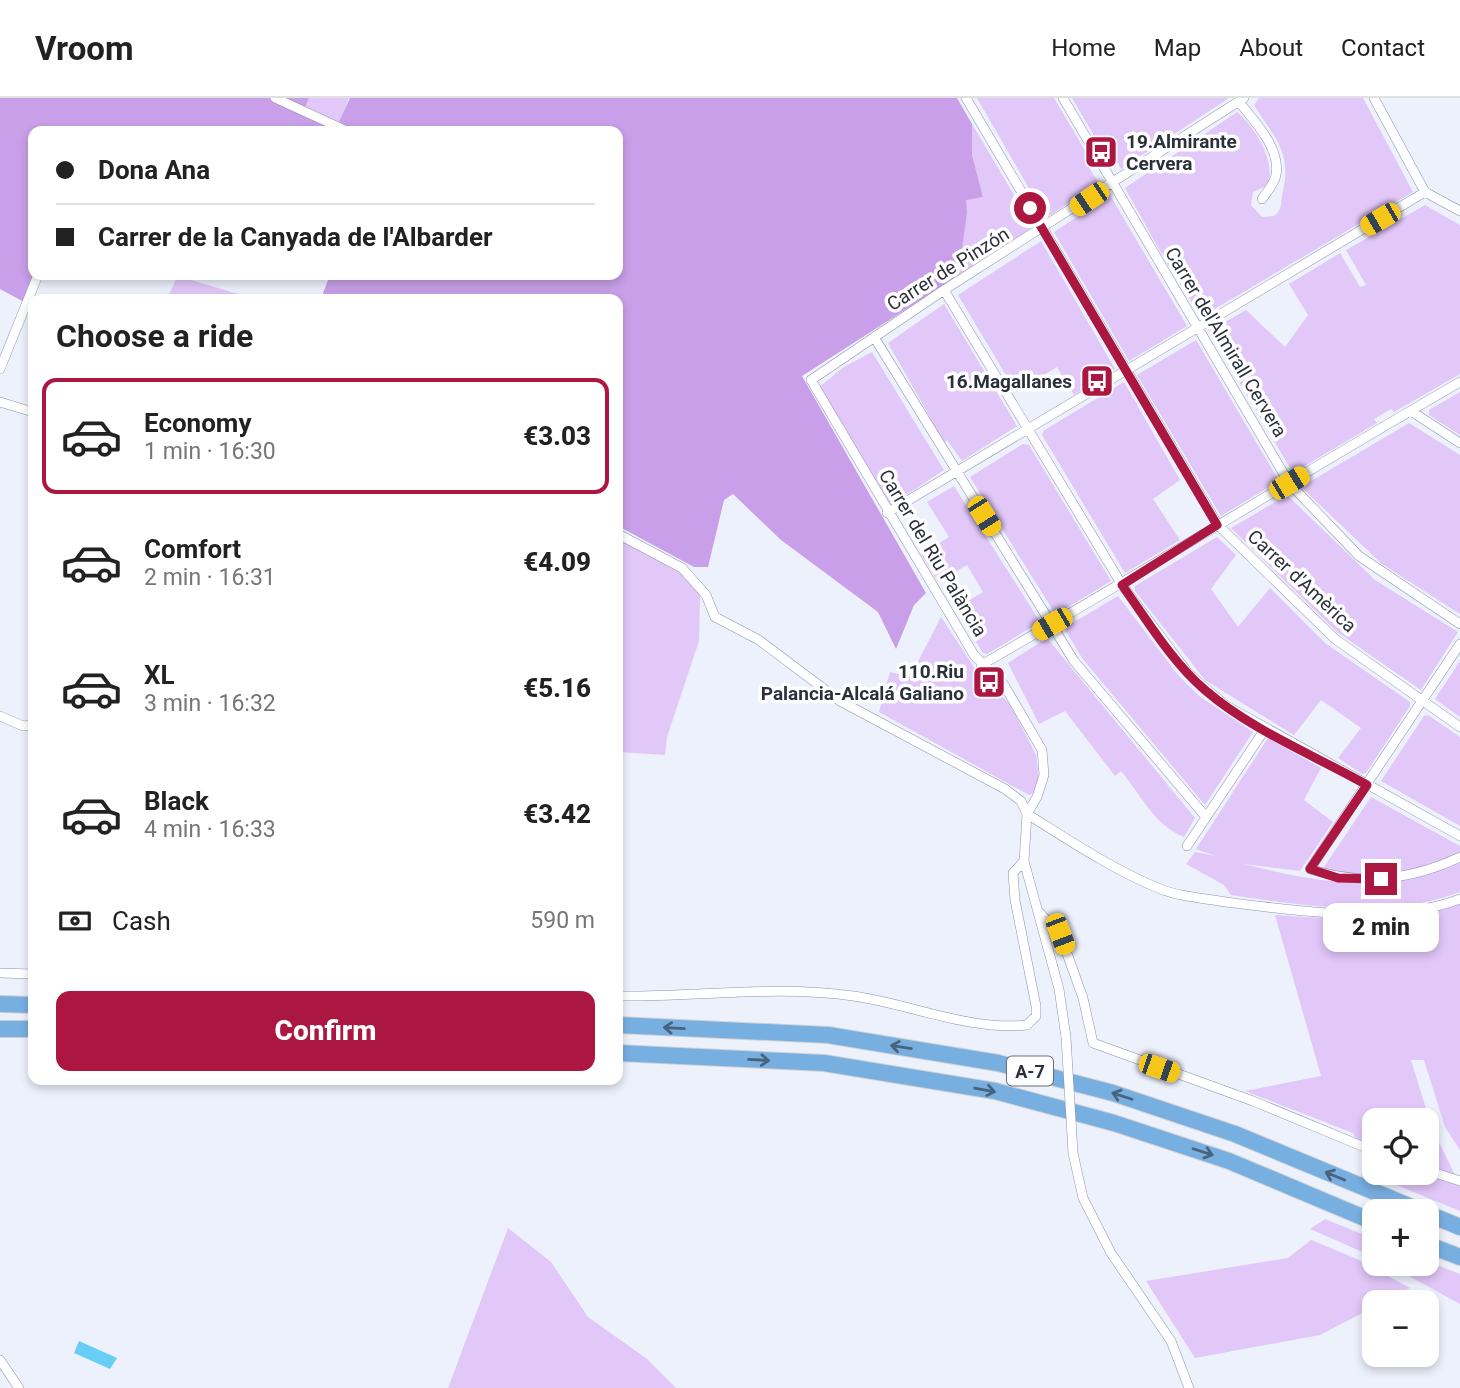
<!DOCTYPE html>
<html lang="en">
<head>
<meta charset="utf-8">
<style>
	:root { --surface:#fff; --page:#f2f2f2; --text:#222; --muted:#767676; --line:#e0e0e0; --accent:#ac1741 }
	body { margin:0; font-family:Roboto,sans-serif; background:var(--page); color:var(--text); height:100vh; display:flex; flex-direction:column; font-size:26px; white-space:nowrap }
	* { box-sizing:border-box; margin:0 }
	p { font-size:23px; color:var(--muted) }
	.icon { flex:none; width:38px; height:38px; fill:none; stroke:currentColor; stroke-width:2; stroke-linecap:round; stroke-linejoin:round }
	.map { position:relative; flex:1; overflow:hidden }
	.sheet { position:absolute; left:28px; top:196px; width:595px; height:791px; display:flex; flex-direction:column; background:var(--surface); border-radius:14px; box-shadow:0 4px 10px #0003 }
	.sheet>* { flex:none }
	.top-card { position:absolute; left:28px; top:28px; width:595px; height:154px; border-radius:14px; box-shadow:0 4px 10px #0003; display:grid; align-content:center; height:154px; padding:0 28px; background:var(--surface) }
	.fabs { position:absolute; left:1362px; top:1010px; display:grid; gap:14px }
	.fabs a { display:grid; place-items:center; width:77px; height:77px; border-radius:14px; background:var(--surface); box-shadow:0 4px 10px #0003; font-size:35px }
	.end { position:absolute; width:32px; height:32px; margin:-16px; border:9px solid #ac1741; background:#fff; box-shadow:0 0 0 4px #fff }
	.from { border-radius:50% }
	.bubble { position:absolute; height:49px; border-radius:14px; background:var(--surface); box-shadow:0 4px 10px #0003; font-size:23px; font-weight:800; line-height:49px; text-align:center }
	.car { position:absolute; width:21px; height:42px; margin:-21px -10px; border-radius:9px; box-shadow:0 0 5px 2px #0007; background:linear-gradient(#f5c518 24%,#345 0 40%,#f5c518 0 76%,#345 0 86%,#f5c518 0) }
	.top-card b { display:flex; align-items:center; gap:24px; height:66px; font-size:26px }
	.top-card b+b { border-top:2px solid var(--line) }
	.top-card i { width:18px; height:18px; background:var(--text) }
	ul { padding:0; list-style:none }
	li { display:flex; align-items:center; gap:21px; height:116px; margin:0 14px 10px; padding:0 14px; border:4px solid transparent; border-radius:14px }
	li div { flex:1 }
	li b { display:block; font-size:26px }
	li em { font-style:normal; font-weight:800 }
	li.on { border-color:var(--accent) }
	li>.icon { width:63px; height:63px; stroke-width:1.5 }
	h2 { padding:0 28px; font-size:32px; line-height:84px }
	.pay { display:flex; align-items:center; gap:18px; height:77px; padding:0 28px; font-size:26px }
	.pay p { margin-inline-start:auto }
	.primary-button { display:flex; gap:14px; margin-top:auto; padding:14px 28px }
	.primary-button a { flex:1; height:80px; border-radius:14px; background:var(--accent); color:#fff; font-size:28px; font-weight:800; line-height:80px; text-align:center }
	header { display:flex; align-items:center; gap:42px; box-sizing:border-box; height:98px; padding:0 35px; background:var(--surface); border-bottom:2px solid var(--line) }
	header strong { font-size:33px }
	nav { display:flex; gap:38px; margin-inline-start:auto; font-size:24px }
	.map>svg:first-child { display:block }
	.green { fill:#e2c7f9 }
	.forest { fill:#c89fe8 }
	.water { fill:#67cff6 }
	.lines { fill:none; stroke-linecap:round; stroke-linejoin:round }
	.minor-casing { stroke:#8a93ab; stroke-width:10 }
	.motorway-casing { stroke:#d1d1d4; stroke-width:18 }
	.minor { stroke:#fff; stroke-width:9 }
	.motorway { stroke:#78afe1; stroke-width:16 }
	.minor-bridge-casing { stroke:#8a93ab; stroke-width:10; stroke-linecap:butt }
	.minor-bridge { stroke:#fff; stroke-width:9 }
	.oneway { stroke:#4a637d }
	.route { stroke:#ac1741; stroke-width:9 }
	.labels { text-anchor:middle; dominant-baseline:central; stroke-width:7; stroke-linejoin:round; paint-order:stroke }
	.shield { fill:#fff; stroke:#6b6e75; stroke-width:2 }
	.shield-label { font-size:18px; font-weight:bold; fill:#2c303a }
	.poi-label { font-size:19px; font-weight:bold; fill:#2c303a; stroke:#fff; text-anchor:end }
	.street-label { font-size:19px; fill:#2c303a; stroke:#fff }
</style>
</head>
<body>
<header>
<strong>Vroom</strong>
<nav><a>Home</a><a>Map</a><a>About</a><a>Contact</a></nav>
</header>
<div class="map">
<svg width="1460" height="1290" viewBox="0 0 1460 1290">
	<rect width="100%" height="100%" fill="#edf1fc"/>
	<path class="green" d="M309,0h40l-10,26 -34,-16z
		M977,0h77l36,61 -4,4 13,20 -53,35z
		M1072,0h157l-108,71 -3,-6 -5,5z
		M1259,0h104l50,94 -212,125 -36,-57 -40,-72 112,-76c18,15 39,49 31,73l-15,7 -2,13 11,12 12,-1c10,-8 6,-15 9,-25 9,-39 -9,-54 -29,-86z
		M972,26l61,103 -75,49 8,-77 17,-2 -11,-42z
		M1110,97l77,131 -58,35 -75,-129z
		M1425,107l35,20v149l-66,38 -3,-3 -17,10 3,4 -84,50 -84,-142 37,-21 39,37 23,-32 -19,-31 51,-31 20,34 6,-2 -20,-35z
		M1041,143l74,128 -41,26 -17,-28 -41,25 -58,-97z
		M177,179h4l74,22h-88z
		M944,206l73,122 -55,35 -15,-21 -5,5 -13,-23 2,-3 -43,-76z
		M1196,242l83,141 -58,35 -84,-141z
		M872,254l72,118 -53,35 -72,-118 25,-20z
		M1124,284l56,98 -27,19 27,41 -55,33 -83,-138 1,-4z
		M1460,294v43l-31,-20v-5z
		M1409,325l51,32v159l-78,-50 -81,-77z
		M1023,346l6,1 82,136 -53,32 -4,-1 -84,-135z
		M954,388l85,134 -2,4 -50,30 -4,-1 -28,-44 28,-17 -16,-27 -29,17 -17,-28 28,-17 -22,-35z
		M1287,397l88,85 83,52 -37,58 -84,-58 -106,-104z
		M1217,439l19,18 -25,34 27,38 32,-39 55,55 85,59v4l-44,67 -4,1 -24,-16 23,-30 -40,-28 -27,35 -89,-55 -70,-89v-5z
		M618,441l68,37 14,20 -1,45 -32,96 -2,18 -47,-3z
		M1118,498l60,79 21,21 54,36 -48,73 -123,-147 -18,-30z
		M941,519l37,56 32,31 26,51 3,24 -5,14 -5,2 -150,-83 11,-40 20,5z
		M1047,540l148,180 -11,19c-31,-13 -42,-41 -63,-66l-6,5 -50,-65 -26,13 -31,-61z
		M1460,563v56l-25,-18z
		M1428,617l32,22v89l-79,-45 43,-65z
		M1268,640l53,30 -17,32 29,22 -33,49 -56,-7c81,20 135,30 216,-1v29c-71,27 -155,14 -229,3l-7,-10 -38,-21 9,-12 20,4 -19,-7z
		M1371,699l89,49v8c-51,20 -84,24 -138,16z
		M1460,806v246l-15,-23 -21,-67h-13l21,68 23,47 -29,-9v-46h-52v26l-19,-8 -2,-5 -108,-42 76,-15 -46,-161c51,4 138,8 185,-11z
		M1374,1067v7h52l34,9v30l-93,-38z
		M1325,1121l49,20v18l-64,-28z
		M508,1130l43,34 37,55 59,42 29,29h-228z
		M1311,1142l46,19 53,29 -26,14h-10v5l-54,28 -125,23 -49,-77 142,-23z
		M1426,1163l34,13v30l-73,-40h39z"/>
	<path class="forest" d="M0,0h309l-4,10 33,16 12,-26h607l15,26v31l11,42 -17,3 1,13 -9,63 -156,100 124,217 -12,12 -18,44 -18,-37 -97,-72 -48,-46 -9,6 -16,67h-14l-76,-41v-227h-292l-3,-6 7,-18h288v-144h-585l2,144 -11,27 -24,-13z"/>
	<path class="water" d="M79,1243l38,17 -7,11 -36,-16z"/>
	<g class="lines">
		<defs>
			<path id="minor" d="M275,0l72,33
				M966,0l252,427 117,114 125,88
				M1063,0l226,385 70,73 101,68
				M1374,0l51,94 35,19
				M1239,4c15,19 42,46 37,73 -1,8 -10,18 -14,24
				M944,192l178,295 66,88 37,32 235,131
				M874,239l200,324 132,156
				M0,271l38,-94
				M0,304l33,10
				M1411,313l49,32
				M887,415l538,-321
				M618,436l64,34 24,27 9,22 44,23 81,61 165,88 16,12 6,13
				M1460,546l-150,225c51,17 101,11 150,-12
				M981,567c161,-92 318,-190 479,-283
				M0,618l23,10 10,-1
				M1027,716c42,26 85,55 131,74 21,9 45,10 68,14 70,9 167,23 234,-3
				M1187,748l78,-117
				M1038,813l22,23 23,64 10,45 160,58 121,50
				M0,875l33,1
				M618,898c77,1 158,-11 235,0 58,8 115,35 174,29l9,-9v-10l-21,-106 -2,-27 11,-12
				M1066,939l-7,-48 -35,-128 3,-47 10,-17 7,-22 -2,-25 -38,-65 -30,-30 -163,-275 133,-90 300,-192
				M1073,1055l10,45 28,55 60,88 18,47
				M1426,1072l34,11
				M0,1262l19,28"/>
			<path id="motorway" d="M0,906l33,1
				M618,927l210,10 170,28 115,30 122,41 186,77
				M0,931h33
				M618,955l206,10 171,28 119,32 115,38 145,61
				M1426,1115l34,14
				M1426,1146l34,13"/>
		</defs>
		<use href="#minor" class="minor-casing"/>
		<use href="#motorway" class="motorway-casing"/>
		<use href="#minor" class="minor"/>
		<use href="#motorway" class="motorway"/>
		<defs>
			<path id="minor-bridge" d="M1066,939l7,116"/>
		</defs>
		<use href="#minor-bridge" class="minor-bridge-casing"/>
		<use href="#minor-bridge" class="minor-bridge"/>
	</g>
	<defs><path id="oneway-shaft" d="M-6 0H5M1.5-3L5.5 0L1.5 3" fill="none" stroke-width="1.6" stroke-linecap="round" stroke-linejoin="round" transform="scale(1.75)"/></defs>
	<g class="oneway">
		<use href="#oneway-shaft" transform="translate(674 930) rotate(-177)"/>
		<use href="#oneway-shaft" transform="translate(901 949) rotate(-171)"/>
		<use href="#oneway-shaft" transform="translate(759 962) rotate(3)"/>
		<use href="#oneway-shaft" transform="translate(985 992) rotate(10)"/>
		<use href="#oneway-shaft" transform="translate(1122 998) rotate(-162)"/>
		<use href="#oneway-shaft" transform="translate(1203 1054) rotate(18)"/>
		<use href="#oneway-shaft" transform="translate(1335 1078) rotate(-158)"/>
	</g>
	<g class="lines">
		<path class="route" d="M1030,110l187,317 -95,60c25,35 50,77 83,105 46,40 109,65 162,95l-57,84 28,9 43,1"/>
	</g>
	<defs>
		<symbol id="bus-square" viewBox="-11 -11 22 22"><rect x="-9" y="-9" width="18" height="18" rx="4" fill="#ac1741" stroke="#fff"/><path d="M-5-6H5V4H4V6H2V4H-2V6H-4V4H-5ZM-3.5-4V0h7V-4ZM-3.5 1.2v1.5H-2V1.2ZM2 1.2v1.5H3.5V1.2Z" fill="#fff"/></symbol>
	</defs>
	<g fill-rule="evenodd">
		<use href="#bus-square" x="1082" y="35" width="38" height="38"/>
		<use href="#bus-square" x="1078" y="264" width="38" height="38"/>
		<use href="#bus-square" x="970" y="565" width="38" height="38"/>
	</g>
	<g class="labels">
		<rect class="shield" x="1007" y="958.5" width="46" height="29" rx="5"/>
		<g class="shield-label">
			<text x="1030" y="973">A-7</text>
		</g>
		<g class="poi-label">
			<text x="1126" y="43" text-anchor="start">19.Almirante<tspan x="1126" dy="22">Cervera</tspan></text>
			<text x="1072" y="283">16.Magallanes</text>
			<text x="964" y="573">110.Riu<tspan x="964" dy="22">Palancia-Alcalá Galiano</tspan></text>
		</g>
		<g class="street-label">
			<text transform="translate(948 171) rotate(-32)">Carrer de Pinzón</text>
			<text transform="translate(1226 244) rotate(59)">Carrer del'Almirall Cervera</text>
			<text transform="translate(933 455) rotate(59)">Carrer del Riu Palància</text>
			<text transform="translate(1302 483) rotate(43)">Carrer d'Amèrica</text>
		</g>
	</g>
</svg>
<div class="fabs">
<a><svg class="icon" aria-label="locate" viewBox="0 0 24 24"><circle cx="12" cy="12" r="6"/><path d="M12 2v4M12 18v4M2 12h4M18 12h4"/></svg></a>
<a>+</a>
<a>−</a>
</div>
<i class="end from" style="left:1030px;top:110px"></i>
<i class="end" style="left:1381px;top:781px"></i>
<div class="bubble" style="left:1323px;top:805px;width:116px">2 min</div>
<i class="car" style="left:1089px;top:101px;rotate:236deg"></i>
<i class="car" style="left:1380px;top:121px;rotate:240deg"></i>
<i class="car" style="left:1289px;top:385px;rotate:59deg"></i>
<i class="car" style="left:984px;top:418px;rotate:148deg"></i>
<i class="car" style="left:1052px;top:526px;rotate:240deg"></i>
<i class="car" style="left:1060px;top:836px;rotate:159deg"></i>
<i class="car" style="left:1159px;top:970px;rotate:109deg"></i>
<div class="top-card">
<b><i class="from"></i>Dona Ana</b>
<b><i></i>Carrer de la Canyada de l'Albarder</b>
</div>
<section class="sheet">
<h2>Choose a ride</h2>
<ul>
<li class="on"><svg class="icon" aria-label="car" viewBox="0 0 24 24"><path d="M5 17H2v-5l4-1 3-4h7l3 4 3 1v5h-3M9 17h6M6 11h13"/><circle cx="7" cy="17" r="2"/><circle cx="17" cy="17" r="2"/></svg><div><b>Economy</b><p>1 min · 16:30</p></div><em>€3.03</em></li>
<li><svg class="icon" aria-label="car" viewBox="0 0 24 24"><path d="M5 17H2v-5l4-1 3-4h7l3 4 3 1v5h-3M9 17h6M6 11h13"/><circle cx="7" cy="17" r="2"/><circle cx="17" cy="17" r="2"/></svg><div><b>Comfort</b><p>2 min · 16:31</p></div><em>€4.09</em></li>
<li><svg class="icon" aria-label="car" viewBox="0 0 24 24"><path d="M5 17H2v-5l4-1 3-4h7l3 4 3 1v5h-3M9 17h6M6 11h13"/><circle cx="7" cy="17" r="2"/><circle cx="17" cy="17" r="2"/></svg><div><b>XL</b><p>3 min · 16:32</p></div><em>€5.16</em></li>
<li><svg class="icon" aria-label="car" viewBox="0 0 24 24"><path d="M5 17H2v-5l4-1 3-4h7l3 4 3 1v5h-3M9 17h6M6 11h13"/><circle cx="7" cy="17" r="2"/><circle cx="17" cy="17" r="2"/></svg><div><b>Black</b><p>4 min · 16:33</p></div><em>€3.42</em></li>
</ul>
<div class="pay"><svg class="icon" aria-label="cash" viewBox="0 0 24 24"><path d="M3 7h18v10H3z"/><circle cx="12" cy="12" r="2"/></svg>Cash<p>590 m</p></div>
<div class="primary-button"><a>Confirm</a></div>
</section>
</div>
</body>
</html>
